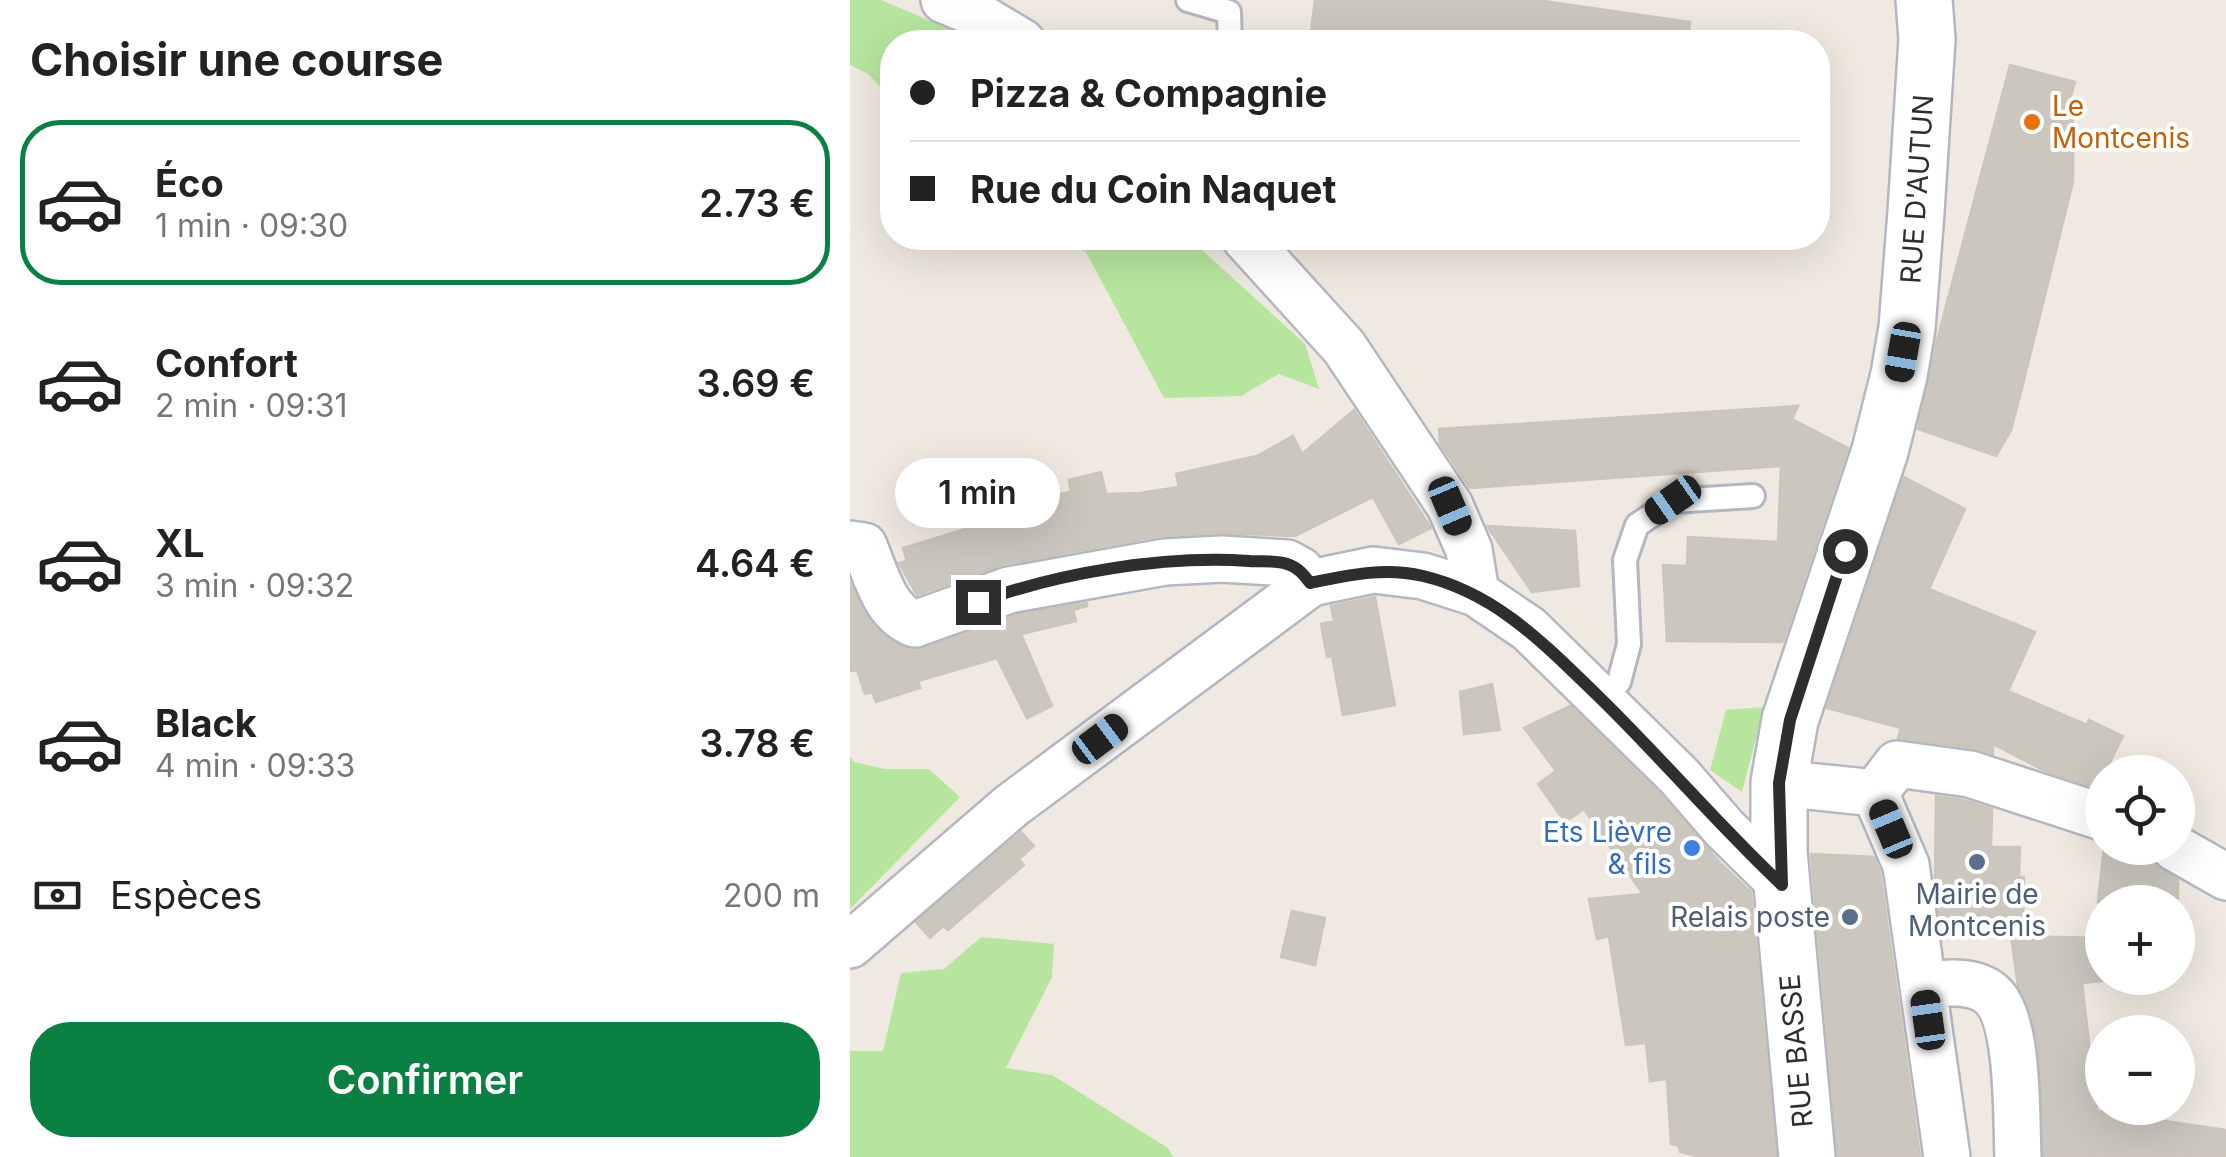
<!DOCTYPE html>
<html lang="fr">
<head>
<meta charset="utf-8">
<style>
	:root { --surface:#fff; --page:#f2f2f2; --text:#222; --muted:#767676; --line:#e0e0e0; --accent:#0b8043 }
	body { margin:0; font-family:Inter,sans-serif; background:var(--page); color:var(--text); height:100vh; display:flex; flex-direction:column; font-size:38px; white-space:nowrap }
	* { box-sizing:border-box; margin:0 }
	p { font-size:32px; color:var(--muted) }
	.icon { flex:none; width:55px; height:55px; fill:none; stroke:currentColor; stroke-width:2; stroke-linecap:round; stroke-linejoin:round }
	.map { position:relative; flex:1; overflow:hidden }
	.side { display:flex; flex-direction:column; background:var(--surface); width:850px }
	.side>* { flex:none }
	.banner { position:absolute; left:30px; top:30px; width:950px; height:220px; border-radius:40px; box-shadow:0 10px 40px #0002; display:grid; align-content:center; height:220px; padding:0 30px; background:var(--surface) }
	.buttons { position:absolute; left:1235px; top:755px; display:grid; gap:20px }
	.buttons a { display:grid; place-items:center; width:110px; height:110px; border-radius:50%; background:var(--surface); box-shadow:0 10px 40px #0002; font-size:50px }
	.end { position:absolute; width:45px; height:45px; margin:-22px; border:12px solid #2e2e2e; background:#fff; box-shadow:0 0 0 5px #fff }
	.from { border-radius:50% }
	.bubble { position:absolute; height:70px; border-radius:35px; background:var(--surface); box-shadow:0 10px 40px #0002; font-size:32px; font-weight:600; line-height:70px; text-align:center }
	.car { position:absolute; width:30px; height:60px; margin:-30px -15px; border-radius:12px; box-shadow:0 0 8px 2px #0007; background:linear-gradient(#222 24%,#8ab4d8 0 40%,#222 0 76%,#8ab4d8 0 86%,#222 0) }
	.banner b { display:flex; align-items:center; gap:35px; height:95px; font-size:38px }
	.banner b+b { border-top:2px solid var(--line) }
	.banner i { width:25px; height:25px; background:var(--text) }
	ul { padding:0; list-style:none }
	li { display:flex; align-items:center; gap:30px; height:165px; margin:0 20px 15px; padding:0 10px; border:5px solid transparent; border-radius:40px }
	li div { flex:1 }
	li b { display:block; font-size:38px }
	li em { font-style:normal; font-weight:600 }
	li.on { border-color:var(--accent) }
	li>.icon { width:90px; height:90px; stroke-width:1.5 }
	h2 { padding:0 30px; font-size:45px; line-height:120px }
	.pay { display:flex; align-items:center; gap:25px; height:110px; padding:0 30px; font-size:38px }
	.pay p { margin-inline-start:auto }
	.button { display:flex; gap:20px; margin-top:auto; padding:20px 30px }
	.button a { flex:1; height:115px; border-radius:40px; background:var(--accent); color:#fff; font-size:40px; font-weight:600; line-height:115px; text-align:center }
	main { display:flex; flex:1; min-height:0 }
	.map>svg:first-child { display:block }
	.green { fill:#b6e59e }
	.building { fill:#cbc7bf; stroke:#cbc5ba; stroke-width:2.5 }
	.lines { fill:none; stroke-linecap:round; stroke-linejoin:round }
	.service-casing { stroke:#b4b7c1; stroke-width:28 }
	.minor-casing { stroke:#b4b7c1; stroke-width:50 }
	.secondary-casing { stroke:#b4b7c1; stroke-width:60 }
	.service { stroke:#fff; stroke-width:22 }
	.minor { stroke:#fff; stroke-width:45 }
	.secondary { stroke:#fff; stroke-width:55 }
	.route { stroke:#2e2e2e; stroke-width:12 }
	.food-dot { fill:#e8710a; stroke:#fff; stroke-width:4 }
	.shop-dot { fill:#3f7fe0; stroke:#fff; stroke-width:4 }
	.service-dot { fill:#5c6f8a; stroke:#fff; stroke-width:4 }
	.labels { text-anchor:middle; dominant-baseline:central; stroke-width:8; stroke-linejoin:round; paint-order:stroke }
	.food-label { font-size:28px; fill:#c56008; stroke:#fff; text-anchor:start }
	.street-label { font-size:28px; fill:#2e2e2e; stroke:#fff }
	.shop-label { font-size:28px; fill:#366cbe; stroke:#fff; text-anchor:end }
	.service-label { font-size:28px; fill:#4e5e75; stroke:#fff }
</style>
</head>
<body>
<main>
<section class="side">
<h2>Choisir une course</h2>
<ul>
<li class="on"><svg class="icon" aria-label="car" viewBox="0 0 24 24"><path d="M5 17H2v-5l4-1 3-4h7l3 4 3 1v5h-3M9 17h6M6 11h13"/><circle cx="7" cy="17" r="2"/><circle cx="17" cy="17" r="2"/></svg><div><b>Éco</b><p>1 min · 09:30</p></div><em>2.73 €</em></li>
<li><svg class="icon" aria-label="car" viewBox="0 0 24 24"><path d="M5 17H2v-5l4-1 3-4h7l3 4 3 1v5h-3M9 17h6M6 11h13"/><circle cx="7" cy="17" r="2"/><circle cx="17" cy="17" r="2"/></svg><div><b>Confort</b><p>2 min · 09:31</p></div><em>3.69 €</em></li>
<li><svg class="icon" aria-label="car" viewBox="0 0 24 24"><path d="M5 17H2v-5l4-1 3-4h7l3 4 3 1v5h-3M9 17h6M6 11h13"/><circle cx="7" cy="17" r="2"/><circle cx="17" cy="17" r="2"/></svg><div><b>XL</b><p>3 min · 09:32</p></div><em>4.64 €</em></li>
<li><svg class="icon" aria-label="car" viewBox="0 0 24 24"><path d="M5 17H2v-5l4-1 3-4h7l3 4 3 1v5h-3M9 17h6M6 11h13"/><circle cx="7" cy="17" r="2"/><circle cx="17" cy="17" r="2"/></svg><div><b>Black</b><p>4 min · 09:33</p></div><em>3.78 €</em></li>
</ul>
<div class="pay"><svg class="icon" aria-label="cash" viewBox="0 0 24 24"><path d="M3 7h18v10H3z"/><circle cx="12" cy="12" r="2"/></svg>Espèces<p>200 m</p></div>
<div class="button"><a>Confirmer</a></div>
</section>
<div class="map">
<svg width="1376" height="1157" viewBox="0 0 1376 1157">
	<rect width="100%" height="100%" fill="#efe9e1"/>
	<path class="green" d="M0,0h31l75,32 9,10h-73v57l-24,-25 -18,-9z
		M202,238h137l116,106 14,45 -40,-15 -38,22 -77,2 -78,-146z
		M914,707l-22,85 -32,-22 16,-60z
		M0,757l4,5 30,7h45l31,28 -110,112z
		M131,937l73,7 -2,33 -46,91 46,7 116,73 5,9h-323v-106h33l18,-78 43,-4z"/>
	<path class="building" d="M465,0h221l154,22 -2,20h-342v-5l-35,-5z
		M1160,65l65,17 -7,24 5,2v74l-53,214 -9,34 -15,26 -78,-27 18,-85z
		M948,406l-6,13 56,29 -65,194 -116,-1 -4,-76 24,1 1,-29 90,5 3,-76 -311,22 -30,-45 -1,-14z
		M504,410l77,118 -32,16 -26,-47 -78,39 -74,-3 -60,3 -157,28 -87,31 -18,-32 8,-2 -4,-13 131,-40 -2,-8 39,-8 -2,-12 32,-8 5,22 34,-1 39,-6 -3,-13 81,-18 36,-20 9,18z
		M1054,477l61,32 -36,80 106,43 -27,59 79,34 2,-5 34,16 -18,36h-3l-4,16 -51,-16 -54,-28v10l-19,-6 -76,-10 3,-10 -74,-20z
		M637,526l88,5 4,55 -47,6z
		M0,583l25,45 18,14 20,8 103,-35 71,-12v3l-14,4 3,11 -55,13 31,72 -25,12 -30,-60 -79,23 2,7 -44,14 -4,-10 -7,2 -8,-24 -7,1z
		M525,597l20,108 -52,10 -11,-59 -5,1 -6,-33 13,-3 -3,-15z
		M642,684l8,46 -36,4 -4,-42z
		M720,706l90,88 62,71 29,27 25,265h-75l-21,-5 -1,-6 -8,-2 -4,-65 -17,2 -4,-38 -20,2 -17,-109 -12,3 -8,-40 54,-5 -59,-85 -19,13 -27,-38 18,-13 -32,-43z
		M1086,796l28,4 28,9 -1,38h29l-1,30h5l-1,44 -83,-1 -5,-39z
		M171,832l13,14 -15,13 5,6 -76,65 -5,-4 -13,12 -14,-16z
		M1254,848h45l4,14 25,18v18h-23v4h-57z
		M961,854l63,3 6,15 40,285h-82z
		M442,911l33,7 -10,47 -34,-8z
		M1161,936l91,2v43l-20,2 15,128 129,19v27h-182l-6,-115 -6,-25 -14,-31z"/>
	<g class="lines">
		<defs>
			<path id="service" d="M338,0l41,12 1,30
				M753,702l16,-20 10,-38 -4,-84 12,-35 36,-24 80,-5"/>
			<path id="minor" d="M94,0l24,10 54,32
				M395,238l99,109 106,159 19,44 7,43
				M0,544l14,2c12,28 20,67 51,78l94,-34 156,-28 57,-3 65,4 13,7 11,13
				M929,783l96,10 22,-29 73,10 132,43
				M1025,793l31,72 41,292
				M1325,848l51,29
				M0,945l161,-139 300,-223 62,-13 50,6 53,17 53,36 150,147 45,52 58,57
				M1073,985c22,-2 52,-6 69,10 28,25 24,125 26,162"/>
			<path id="secondary" d="M957,1157l-28,-305v-69l11,-63 90,-269 19,-76 8,-47 9,-116 11,-173 -3,-39"/>
		</defs>
		<use href="#service" class="service-casing"/>
		<use href="#minor" class="minor-casing"/>
		<use href="#secondary" class="secondary-casing"/>
		<use href="#service" class="service"/>
		<use href="#minor" class="minor"/>
		<use href="#secondary" class="secondary"/>
	</g>
	<g class="lines">
		<path class="route" d="M128,602c81,-29 185,-47 271,-41 12,1 27,-1 38,3 11,3 17,11 23,19 39,-8 74,-16 113,-7 73,17 121,68 173,118 64,62 121,130 186,191l-3,-102 11,-63 55,-169"/>
	</g>
	<circle class="food-dot" cx="1182" cy="122" r="10"/>
	<circle class="shop-dot" cx="842" cy="848" r="10"/>
	<g class="service-dot">
		<circle cx="1127" cy="862" r="10"/>
		<circle cx="1000" cy="917" r="10"/>
	</g>
	<g class="labels">
		<g class="food-label">
			<text x="1202" y="106">Le<tspan x="1202" dy="32">Montcenis</tspan></text>
		</g>
		<g class="street-label">
			<text transform="translate(1067 189) rotate(-86)">RUE D'AUTUN</text>
			<text transform="translate(946 1051) rotate(-95)">RUE BASSE</text>
		</g>
		<g class="shop-label">
			<text x="822" y="832">Ets Lièvre<tspan x="822" dy="32">&amp; fils</tspan></text>
		</g>
		<g class="service-label">
			<text x="1127" y="894">Mairie de<tspan x="1127" dy="32">Montcenis</tspan></text>
			<text x="980" y="917" text-anchor="end">Relais poste</text>
		</g>
	</g>
</svg>
<div class="buttons">
<a><svg class="icon" aria-label="locate" viewBox="0 0 24 24"><circle cx="12" cy="12" r="6"/><path d="M12 2v4M12 18v4M2 12h4M18 12h4"/></svg></a>
<a>+</a>
<a>−</a>
</div>
<i class="end from" style="left:995px;top:551px"></i>
<i class="end" style="left:128px;top:602px"></i>
<div class="bubble" style="left:45px;top:458px;width:165px">1 min</div>
<i class="car" style="left:1053px;top:352px;rotate:190deg"></i>
<i class="car" style="left:823px;top:500px;rotate:235deg"></i>
<i class="car" style="left:600px;top:506px;rotate:157deg"></i>
<i class="car" style="left:250px;top:739px;rotate:53deg"></i>
<i class="car" style="left:1041px;top:829px;rotate:337deg"></i>
<i class="car" style="left:1078px;top:1020px;rotate:352deg"></i>
<div class="banner">
<b><i class="from"></i>Pizza &amp; Compagnie</b>
<b><i></i>Rue du Coin Naquet</b>
</div>
</div>
</main>
</body>
</html>
